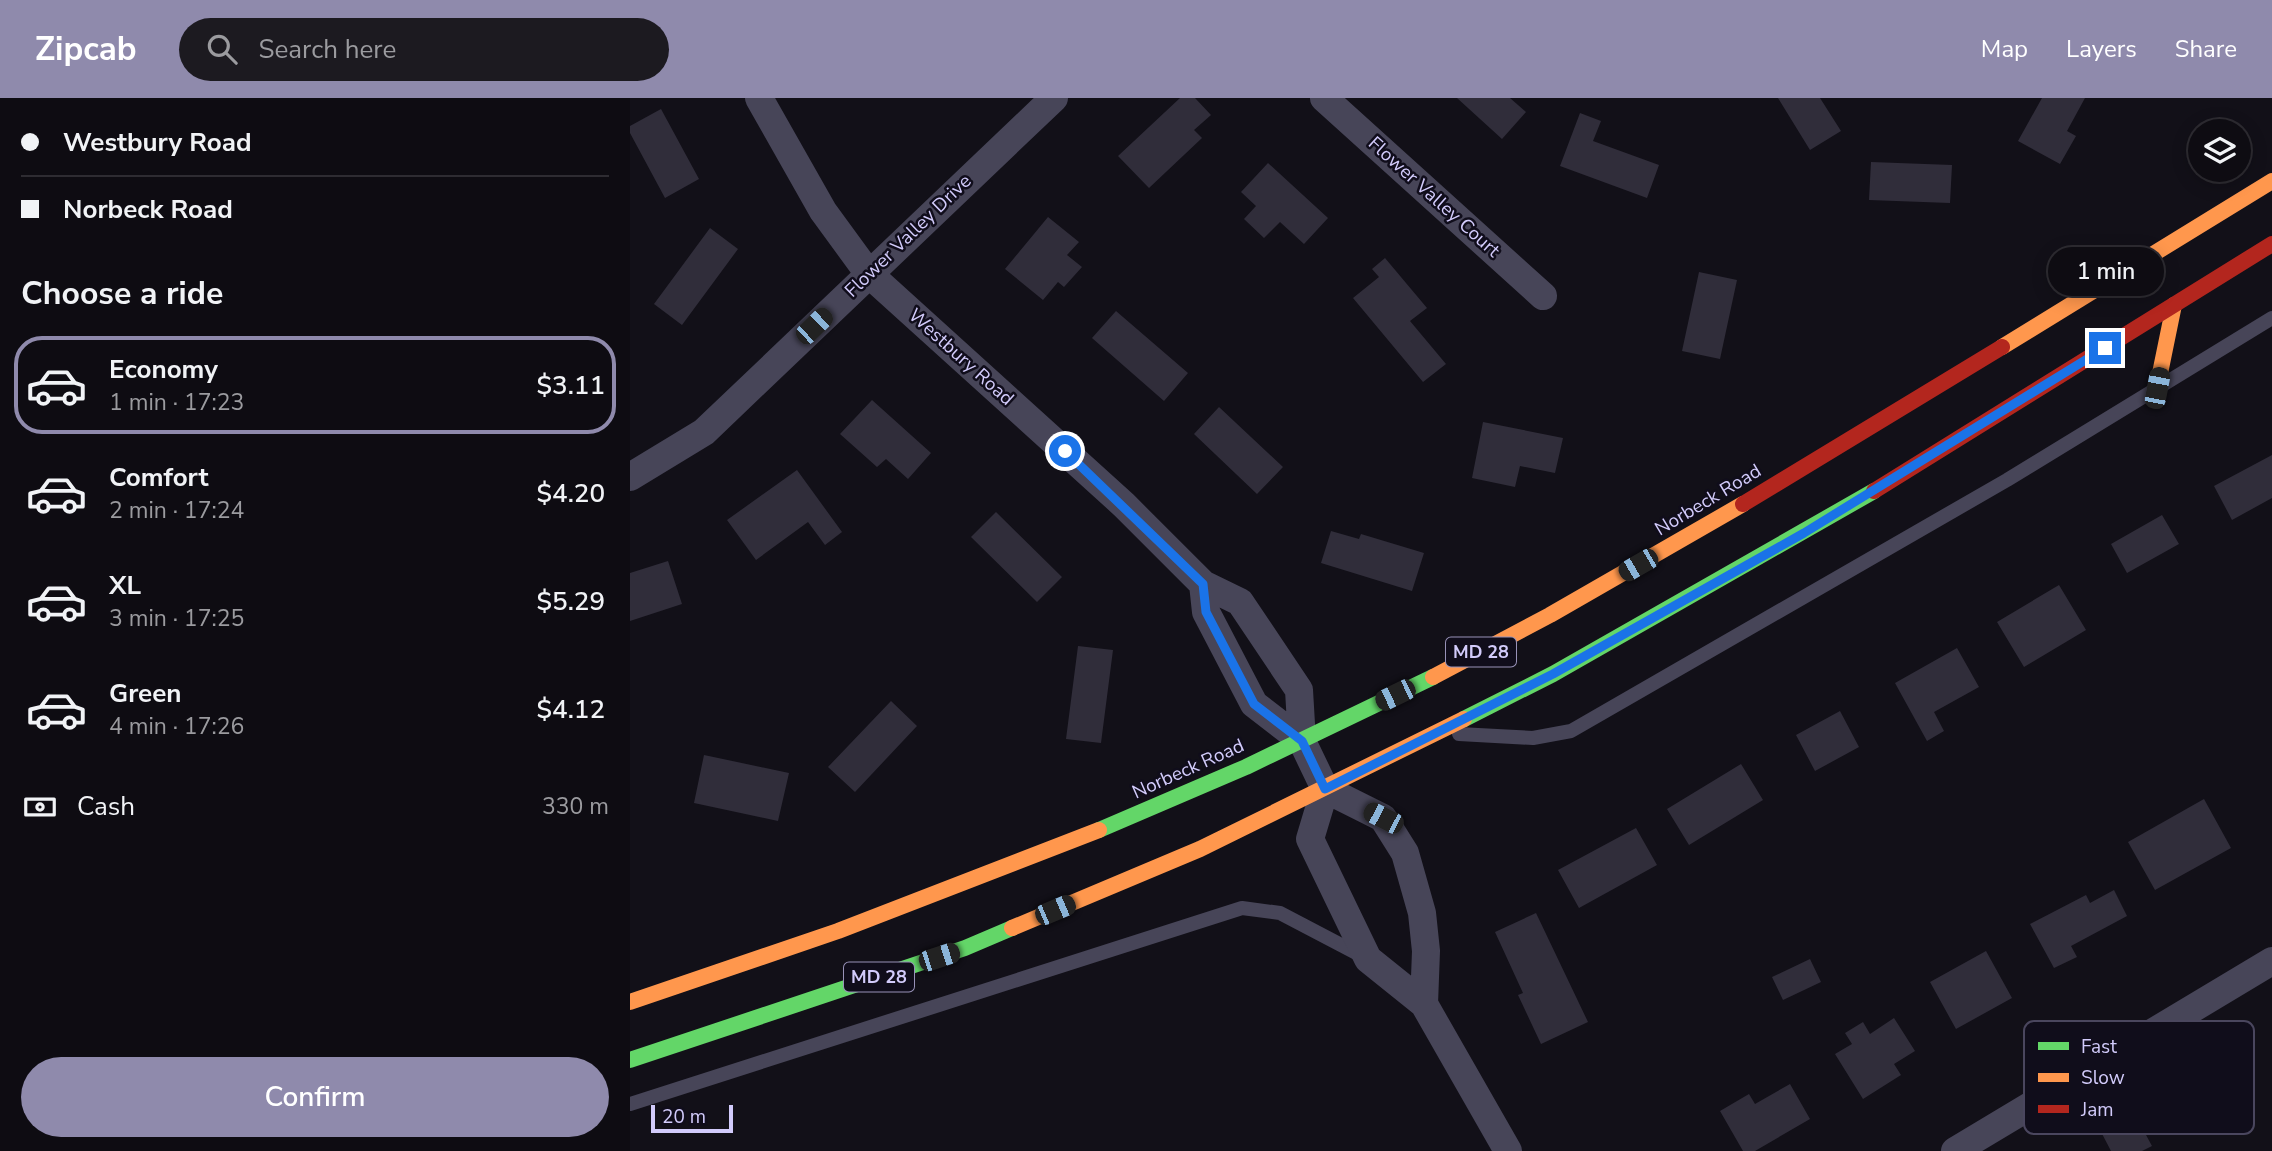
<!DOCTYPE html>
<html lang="en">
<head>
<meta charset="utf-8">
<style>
	:root { --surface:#0e0c12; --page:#1c1a20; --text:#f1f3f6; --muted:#9b9b9f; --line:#2e2c32; --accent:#8f8aac }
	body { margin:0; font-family:"Nunito Sans",sans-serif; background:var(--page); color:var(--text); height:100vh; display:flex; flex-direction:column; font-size:26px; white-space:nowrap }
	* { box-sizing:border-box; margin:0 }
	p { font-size:23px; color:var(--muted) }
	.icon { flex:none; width:38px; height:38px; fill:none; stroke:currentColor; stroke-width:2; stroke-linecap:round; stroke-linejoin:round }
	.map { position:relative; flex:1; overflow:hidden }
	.side { display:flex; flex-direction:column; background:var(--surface); width:630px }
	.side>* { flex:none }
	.guide { display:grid; align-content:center; height:154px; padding:0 21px; background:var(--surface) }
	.tools { position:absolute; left:1558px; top:21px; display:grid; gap:14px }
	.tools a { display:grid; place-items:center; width:63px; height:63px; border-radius:50%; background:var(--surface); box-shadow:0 4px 18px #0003,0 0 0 2px var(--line); font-size:35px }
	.scale { position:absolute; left:21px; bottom:18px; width:82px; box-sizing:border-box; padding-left:7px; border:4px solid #d2cbfb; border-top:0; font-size:19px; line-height:24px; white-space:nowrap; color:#d2cbfb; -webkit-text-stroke:5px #100d1b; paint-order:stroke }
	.end { position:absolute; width:32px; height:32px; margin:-16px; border:9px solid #1a73e8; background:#fff; box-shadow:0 0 0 4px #fff }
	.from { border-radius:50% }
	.bubble { position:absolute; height:49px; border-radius:24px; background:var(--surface); box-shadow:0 4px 18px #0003,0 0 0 2px var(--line); font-size:23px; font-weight:600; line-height:49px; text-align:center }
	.car { position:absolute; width:21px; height:42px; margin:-21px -10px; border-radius:9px; box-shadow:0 0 5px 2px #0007; background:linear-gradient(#222 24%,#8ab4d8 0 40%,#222 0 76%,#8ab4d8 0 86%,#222 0) }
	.guide b { display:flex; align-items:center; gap:24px; height:66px; font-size:26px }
	.guide b+b { border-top:2px solid var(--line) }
	.guide i { width:18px; height:18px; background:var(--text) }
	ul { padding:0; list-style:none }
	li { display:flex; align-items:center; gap:21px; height:98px; margin:0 14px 10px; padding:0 7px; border:4px solid transparent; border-radius:28px }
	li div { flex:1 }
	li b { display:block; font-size:26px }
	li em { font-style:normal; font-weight:600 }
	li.current { border-color:var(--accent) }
	li>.icon { width:63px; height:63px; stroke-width:1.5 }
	h2 { padding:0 21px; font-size:32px; line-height:84px }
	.pay { display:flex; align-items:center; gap:18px; height:77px; padding:0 21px; font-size:26px }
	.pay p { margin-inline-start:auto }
	.cta { display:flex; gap:14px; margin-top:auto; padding:14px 21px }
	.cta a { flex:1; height:80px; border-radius:42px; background:var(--accent); color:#fff; font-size:28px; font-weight:600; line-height:80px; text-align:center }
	header { display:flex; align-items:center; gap:42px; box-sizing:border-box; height:98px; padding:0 35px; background:var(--accent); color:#fff }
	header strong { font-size:33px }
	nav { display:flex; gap:38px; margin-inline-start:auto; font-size:24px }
	.search { width:490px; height:63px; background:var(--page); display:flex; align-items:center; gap:18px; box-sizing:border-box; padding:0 24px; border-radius:38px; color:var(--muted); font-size:26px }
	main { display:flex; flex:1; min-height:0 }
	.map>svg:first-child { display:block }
	.building { fill:#302d3a }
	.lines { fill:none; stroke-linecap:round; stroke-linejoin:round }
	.lane { stroke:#474558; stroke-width:14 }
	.street { stroke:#474558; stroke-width:28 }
	.fast { stroke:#63d668; stroke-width:16 }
	.slow { stroke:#ff974d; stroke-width:16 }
	.jam { stroke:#b3261e; stroke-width:16 }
	.route { stroke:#1a73e8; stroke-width:9 }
	.labels { text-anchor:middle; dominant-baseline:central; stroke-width:5; stroke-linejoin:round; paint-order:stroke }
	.shield { fill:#100d1b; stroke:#9892b8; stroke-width:2 }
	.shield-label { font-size:18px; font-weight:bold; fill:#d2cbfb }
	.street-label { font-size:19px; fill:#d2cbfb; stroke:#100d1b }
	.key { fill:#100d1b; stroke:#4a465e; stroke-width:2 }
	.key-label { font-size:19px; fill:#d2cbfb }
</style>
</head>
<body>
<header>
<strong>Zipcab</strong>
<div class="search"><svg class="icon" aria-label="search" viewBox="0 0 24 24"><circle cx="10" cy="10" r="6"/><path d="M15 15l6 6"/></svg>Search here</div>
<nav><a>Map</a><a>Layers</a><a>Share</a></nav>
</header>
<main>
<section class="side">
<div class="guide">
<b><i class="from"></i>Westbury Road</b>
<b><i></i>Norbeck Road</b>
</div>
<h2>Choose a ride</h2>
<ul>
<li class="current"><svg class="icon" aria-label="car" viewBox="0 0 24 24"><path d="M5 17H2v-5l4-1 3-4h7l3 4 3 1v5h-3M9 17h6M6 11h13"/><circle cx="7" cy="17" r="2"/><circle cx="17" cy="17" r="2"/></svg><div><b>Economy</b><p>1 min · 17:23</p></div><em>$3.11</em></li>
<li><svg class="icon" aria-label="car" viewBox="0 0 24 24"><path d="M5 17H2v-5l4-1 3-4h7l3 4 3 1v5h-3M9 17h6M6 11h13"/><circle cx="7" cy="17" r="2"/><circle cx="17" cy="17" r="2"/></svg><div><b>Comfort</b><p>2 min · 17:24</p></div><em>$4.20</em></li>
<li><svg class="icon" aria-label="car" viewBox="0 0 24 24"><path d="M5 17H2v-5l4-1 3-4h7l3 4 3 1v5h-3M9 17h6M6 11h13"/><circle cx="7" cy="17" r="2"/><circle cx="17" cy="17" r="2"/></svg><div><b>XL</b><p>3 min · 17:25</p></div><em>$5.29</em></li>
<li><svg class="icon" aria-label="car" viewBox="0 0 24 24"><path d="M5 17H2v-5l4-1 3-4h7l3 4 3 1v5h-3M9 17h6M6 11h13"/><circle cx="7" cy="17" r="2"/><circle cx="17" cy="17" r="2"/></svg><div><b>Green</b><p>4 min · 17:26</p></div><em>$4.12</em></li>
</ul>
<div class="pay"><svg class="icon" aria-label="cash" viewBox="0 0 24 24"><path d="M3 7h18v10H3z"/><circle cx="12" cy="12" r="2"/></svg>Cash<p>330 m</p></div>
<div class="cta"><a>Confirm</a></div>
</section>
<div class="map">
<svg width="1642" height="1053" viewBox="0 0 1642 1053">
	<rect width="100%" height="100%" fill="#121018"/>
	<path class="building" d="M550,0h15l16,17 -17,15 8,8 -53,50 -31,-32z
		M827,0h53l16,14 -24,27z
		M1148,0h42l21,33 -31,19z
		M1412,0h43l-18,33 9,5 -16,28 -42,-23z
		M31,11l38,70 -34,19 -35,-65v-7z
		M950,15l21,8 -8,20 66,24 -12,33 -87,-32z
		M1241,64l81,3 -2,38 -81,-3z
		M638,65l60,55 -24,26 -24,-22 -16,16 -20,-19 12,-13 -15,-14z
		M418,119l31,25 -12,13 15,12 -18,20 -6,-5 -15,18 -38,-31z
		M80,130l28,21 -56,76 -28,-21z
		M755,160l42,50 -17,13 36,43 -23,18 -70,-84 26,-21 -7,-8z
		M1069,174l38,8 -17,79 -38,-8z
		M486,213l72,62 -24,28 -72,-63z
		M242,302l59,53 -23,26 -22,-20 -9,8 -37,-33z
		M589,309l64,60 -26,27 -63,-60z
		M853,324l80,16 -8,35 -35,-7 -5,21 -43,-9z
		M1642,357v43l-40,22 -18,-34z
		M167,372l45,62 -17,13 -17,-23 -52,38 -29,-40z
		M366,414l66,65 -25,25 -66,-65z
		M1532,417l17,29 -52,29 -16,-29z
		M701,433l28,8 2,-5 63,19 -12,38 -91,-28z
		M38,463l14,43 -52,17v-48z
		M1429,487l27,45 -62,37 -27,-45z
		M448,548l35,4 -12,93 -35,-4z
		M1327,550l22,39 -45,25 10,19 -17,10 -32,-58z
		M261,603l26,25 -62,66 -27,-25z
		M1210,613l19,36 -44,24 -19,-36z
		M74,657l85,18 -11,48 -84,-18z
		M1111,666l22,36 -74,45 -22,-36z
		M1574,701l27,49 -76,42 -27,-48z
		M1006,730l21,37 -78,43 -21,-38z
		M1484,792l13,26 -56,30 6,11 -23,11 -24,-44 56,-29 4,8z
		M906,815l52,109 -47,22 -23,-49 5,-2 -28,-61z
		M1356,853l26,47 -56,31 -26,-47z
		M1180,861l11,23 -38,18 -11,-23z
		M1264,920l21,33 -21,13 7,11 -38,24 -28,-45 17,-10 -7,-11 18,-11 7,12z
		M1160,986l20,35 -55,32h-12l-23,-40 29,-17 6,10z
		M1503,1013l19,35 -10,5h-31l-12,-23z"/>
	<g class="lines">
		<path class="lane" d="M829,636l74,4 38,-7 436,-251 265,-162
			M0,1006l612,-196 38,5 84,44"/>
		<path class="street" d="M129,0l64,113 46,63 255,231 79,79 37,18 59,88 3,51 23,48 58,29 22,35 17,60 4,38 -2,53
			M694,0l219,198
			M0,379l74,-45 350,-334
			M573,486l3,28 48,92 48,37
			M695,691l-15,50 58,120 56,45 84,147
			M1325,1053l317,-190"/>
		<path class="fast" d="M834,621l89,-45 321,-183
			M469,732l147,-63 187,-90
			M0,962l335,-112 47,-20"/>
		<path class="slow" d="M1372,249l270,-166
			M1527,290l17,-83
			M803,579l117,-62 193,-111
			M382,830l188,-79 264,-130
			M0,904l208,-71 261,-101"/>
		<path class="jam" d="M1244,393l398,-247
			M1113,406l259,-157"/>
	</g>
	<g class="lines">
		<path class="route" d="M435,353l138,133 3,28 48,92 48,37 23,48 228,-115 251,-141 301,-185"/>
	</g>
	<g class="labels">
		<g class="shield">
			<rect x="816" y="539.5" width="70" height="29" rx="5"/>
			<rect x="214" y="864.5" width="70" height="29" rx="5"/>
		</g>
		<g class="shield-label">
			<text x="851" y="554">MD 28</text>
			<text x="249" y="879">MD 28</text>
		</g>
		<g class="street-label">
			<text transform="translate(804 99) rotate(42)">Flower Valley Court</text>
			<text transform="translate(278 138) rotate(-44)">Flower Valley Drive</text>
			<text transform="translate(331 259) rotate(42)">Westbury Road</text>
			<text transform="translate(1078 402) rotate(-31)">Norbeck Road</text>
			<text transform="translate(558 671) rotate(-24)">Norbeck Road</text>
		</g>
	</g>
	<rect x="1394" y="923" width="230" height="113" rx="10" class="key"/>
	<rect x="1408" y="944" width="31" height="8" fill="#63d668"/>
	<rect x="1408" y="975" width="31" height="9" fill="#ff974d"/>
	<rect x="1408" y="1007" width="31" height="8" fill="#b3261e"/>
	<g class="key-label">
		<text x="1451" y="955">Fast</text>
		<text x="1451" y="986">Slow</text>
		<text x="1451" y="1018">Jam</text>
	</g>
</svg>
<div class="tools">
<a><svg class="icon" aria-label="layers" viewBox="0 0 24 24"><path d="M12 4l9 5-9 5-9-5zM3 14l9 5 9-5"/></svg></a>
</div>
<div class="scale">20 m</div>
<i class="end from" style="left:435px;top:353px"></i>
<i class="end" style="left:1475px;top:250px"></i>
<div class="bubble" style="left:1418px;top:149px;width:116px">1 min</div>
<i class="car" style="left:184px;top:228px;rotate:46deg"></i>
<i class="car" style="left:1527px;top:290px;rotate:11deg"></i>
<i class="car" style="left:1008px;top:467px;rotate:240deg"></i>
<i class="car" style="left:765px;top:597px;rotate:244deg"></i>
<i class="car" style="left:753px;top:720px;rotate:297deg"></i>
<i class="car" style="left:425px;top:812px;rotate:67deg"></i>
<i class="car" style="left:309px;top:859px;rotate:72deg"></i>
</div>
</main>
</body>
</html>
